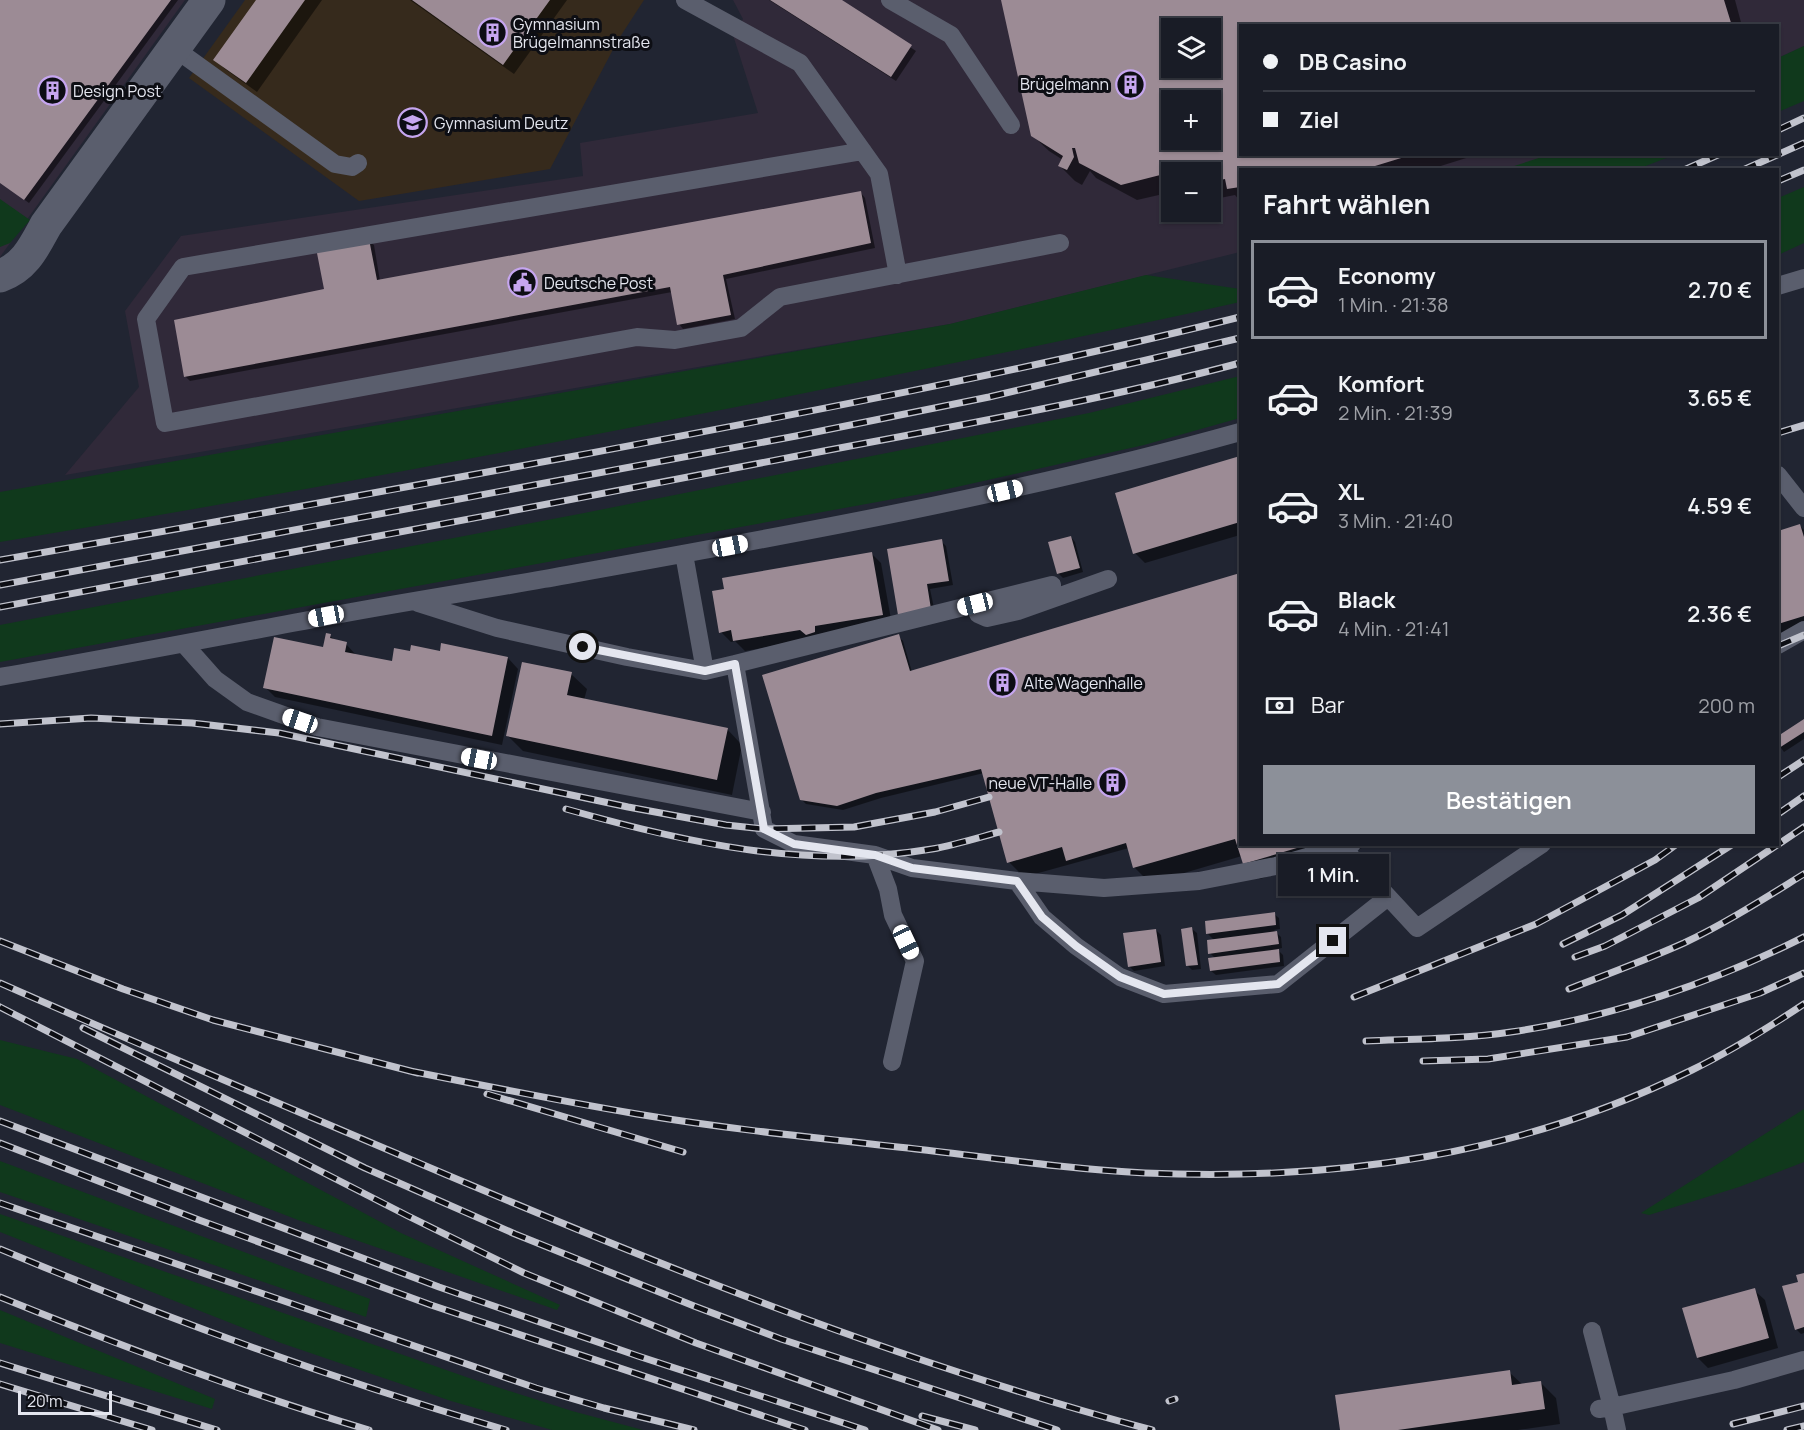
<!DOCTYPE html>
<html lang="de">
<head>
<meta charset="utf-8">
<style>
	:root { --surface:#191c26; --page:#22252e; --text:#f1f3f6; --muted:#9fa1a7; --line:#373a43; --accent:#8c9099 }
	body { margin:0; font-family:Manrope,sans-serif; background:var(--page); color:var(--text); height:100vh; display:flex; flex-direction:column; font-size:22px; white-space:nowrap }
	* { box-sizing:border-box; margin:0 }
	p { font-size:20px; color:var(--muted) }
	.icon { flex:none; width:33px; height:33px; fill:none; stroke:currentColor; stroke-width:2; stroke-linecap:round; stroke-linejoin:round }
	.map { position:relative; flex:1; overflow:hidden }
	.drawer { position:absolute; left:1239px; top:168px; width:540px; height:678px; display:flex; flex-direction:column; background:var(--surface); border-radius:0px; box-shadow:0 2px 4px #0004,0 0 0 2px var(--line) }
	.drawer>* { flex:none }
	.hud { position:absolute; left:1239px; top:24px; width:540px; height:132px; border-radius:0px; box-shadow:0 2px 4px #0004,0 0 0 2px var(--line); display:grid; align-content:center; height:132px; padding:0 24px; background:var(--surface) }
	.fabs { position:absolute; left:1161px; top:18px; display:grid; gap:12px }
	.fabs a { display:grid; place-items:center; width:60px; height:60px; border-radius:0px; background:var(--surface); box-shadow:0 2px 4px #0004,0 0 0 2px var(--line); font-size:30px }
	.scale { position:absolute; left:18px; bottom:15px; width:94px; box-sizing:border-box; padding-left:6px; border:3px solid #e4e6ef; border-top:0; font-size:16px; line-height:21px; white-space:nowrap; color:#e4e6ef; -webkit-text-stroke:4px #0d0e14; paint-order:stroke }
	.end { position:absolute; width:27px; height:27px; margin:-14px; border:8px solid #e4e6ef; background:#111; box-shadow:0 0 0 3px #111 }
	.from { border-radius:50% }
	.bubble { position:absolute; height:42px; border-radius:0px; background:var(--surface); box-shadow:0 2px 4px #0004,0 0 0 2px var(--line); font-size:20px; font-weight:600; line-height:42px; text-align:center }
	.car { position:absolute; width:18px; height:36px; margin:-18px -9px; border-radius:8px; box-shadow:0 0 4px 2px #0007; background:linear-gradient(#fff 24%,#345 0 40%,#fff 0 76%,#345 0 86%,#fff 0) }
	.hud b { display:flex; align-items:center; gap:21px; height:57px; font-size:22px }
	.hud b+b { border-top:2px solid var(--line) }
	.hud i { width:15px; height:15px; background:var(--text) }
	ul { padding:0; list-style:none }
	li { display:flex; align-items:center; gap:18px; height:99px; margin:0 12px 9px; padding:0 12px; border:3px solid transparent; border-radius:0px }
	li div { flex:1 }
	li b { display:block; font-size:22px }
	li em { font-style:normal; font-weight:600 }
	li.selected { border-color:var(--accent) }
	li>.icon { width:54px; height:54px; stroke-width:1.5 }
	h2 { padding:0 24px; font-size:27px; line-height:72px }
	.pay { display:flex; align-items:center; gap:15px; height:66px; padding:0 24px; font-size:22px }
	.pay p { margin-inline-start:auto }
	.cta { display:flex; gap:12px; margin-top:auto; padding:12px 24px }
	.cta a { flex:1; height:69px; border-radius:0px; background:var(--accent); color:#fff; font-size:24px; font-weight:600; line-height:69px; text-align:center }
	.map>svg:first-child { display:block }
	.commercial { fill:#302939; fill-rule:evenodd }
	.education { fill:#362a1c }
	.green { fill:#10391c }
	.shadow { fill:#0007; fill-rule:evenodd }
	.building { fill:#9c8b95; fill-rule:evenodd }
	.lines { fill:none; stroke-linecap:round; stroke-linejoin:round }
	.service { stroke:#5a5e6d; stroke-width:18 }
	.minor { stroke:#5a5e6d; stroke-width:33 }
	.rail-casing { stroke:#c1c3cd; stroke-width:7 }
	.rail { stroke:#0d0e14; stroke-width:4.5; stroke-dasharray:14; stroke-linecap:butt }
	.route { stroke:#e4e6ef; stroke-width:8 }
	.labels { text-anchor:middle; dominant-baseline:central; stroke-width:6; stroke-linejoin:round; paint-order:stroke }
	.poi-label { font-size:16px; fill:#e4e6ef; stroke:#0d0e14; text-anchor:start }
</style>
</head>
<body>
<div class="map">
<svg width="1804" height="1430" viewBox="0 0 1804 1430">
	<rect width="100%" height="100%" fill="#212532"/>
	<path class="commercial" d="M0,0h185l-185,257z
		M733,0h1071v46l-26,12v-32h-538v128l311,1 -46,15h-265v82l-290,72 -885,151 74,-88 -14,-76 56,-75 402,-60 -3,-33 178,-30 -25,-78 10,-16zM1172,28h38v40h-38zM1172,100h38v40h-38zM1172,172h38v40h-38z"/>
	<path class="education" d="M245,0h399l-26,40 -68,129 -191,32 -170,-123z"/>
	<path class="green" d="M1804,46v55l-26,11v-54z
		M1551,154h123v1l-36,14h-133z
		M1804,187v56l-26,12v-57z
		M0,199l30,21 -20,23 -10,4z
		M1146,275l94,14v13c-169,38 -339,72 -509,106 -243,48 -487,94 -731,134v-50l950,-168z
		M1240,376v42l-96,27 -201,45 -943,172v-37l579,-111 510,-101z
		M0,1040l77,19 324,174 159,72 -3,5 -259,-90 -298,-115z
		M1804,1109v53l-65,25 -90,28 -8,-2z
		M0,1161l370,138 -4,18 -366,-125z
		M0,1214l469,164 103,33 71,19h-91l-101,-29 -170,-58 -281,-111z
		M0,1310l215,89 -3,10 -212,-66z"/>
	<path class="shadow" d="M0,0h178l-149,203 -29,-21z
		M258,0h64l-65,92 -32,-23 -10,-10z
		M410,0h157l-53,74z
		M769,0h70l77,51 -20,30z
		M1002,0h733l7,26h-502v128h239l-51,16h-188v31l-5,-6 -25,5v-28h-38v20l-35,8 -41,-22 -6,-7 -8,14 -7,-4 -15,-15 3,-6 -14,-9 -16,-15zM1172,28h38v40h-38zM1172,100h38v40h-38z
		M861,193l4,5 10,50 -149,31 9,40 -52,10 -4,-5 -7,-32 -482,89 -5,-5 141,-86 43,-49 5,4 6,36z
		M1240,457v78l-95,28 -10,-10 -18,-59z
		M1800,526l4,4v106l-26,8v-111z
		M1071,537l4,5 8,30 -20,6 -5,-5z
		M941,541l5,5 7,39 -23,4 5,24 -35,1z
		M871,553l10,10 11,62 -147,26 -10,-10 -4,1 -10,-10z
		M1240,575v269h135l-115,35 -15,-16 -3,-7 -92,27 -15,-15 -6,-20 -105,29 -15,-15 -25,-89 -103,25 -38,12 -37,-6 -5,-5 97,-163 5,5 9,31z
		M330,636l6,5 10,3 10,11 37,8 18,-10h30l67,5 10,11 -16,76 -227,-48 -10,-10 59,-38z
		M571,674l16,15 -3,11 143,29 15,16 -10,50 -209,-44 -15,-15z
		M1804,721v18l-20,13 -6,-8v-6z
		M1274,914l5,4 1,11 -6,1 7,7 1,11 -5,1 6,6 1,11 -68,9 -5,-4 4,-13 -5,-5 5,-12 -7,-7z
		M1192,929l5,4 4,36 -9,1 -4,-4z
		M1156,930l5,5 4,31 -31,5 -5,-5z
		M1804,1274v59l-3,1 -5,-5 4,-46z
		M1754,1290l11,10 13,48 -70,20 -10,-10z
		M1509,1372l14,13 18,-2 15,15 4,26 -42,6h-177z"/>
	<path class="building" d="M0,0h171l-147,200 -24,-17z
		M256,0h49l-59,83 -33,-23z
		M412,0h138l-47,65z
		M770,0h72l70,45 -21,32z
		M1001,0h723l8,26h-492v128l171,1 -49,15h-3l-1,-4 -16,4h-102v17l-13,2 -2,-10 -15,3v-10h-38l-51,13 -42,-22 -4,-15h-3l2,9 -7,13 -9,-4 5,-10 -32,-20zM1172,28h38v40h-38zM1172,100h38v40h-38z
		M861,191l10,52 -148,32 8,40 -54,10 -7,-38 -486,90 -10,-57 150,-31 -8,-41 53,-9 8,41z
		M1240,456v66l-107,32 -18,-61z
		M1800,524l4,13v79l-26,8v-93z
		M1071,536l9,32 -23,6 -9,-32z
		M942,539l7,42 -22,3 4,25 -33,6 -11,-66z
		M872,552l11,63 -68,11v6l-9,3 -6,-5 -67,11 -2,-11 -12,3 -7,-42 12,-2 -2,-11z
		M1240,573v271l67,1 -64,19 -8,-25 -102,29 -7,-25 -60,18 -4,-14 -55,16 -26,-94 -105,24 -39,13 -37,-6 -38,-125 137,-41 11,37z
		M326,633l5,1 -1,4 17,4 -2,10 47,9 2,-13 16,3 1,-6 29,6 1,-8 67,14 -16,79 -229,-48 11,-51 49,10z
		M522,662l50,10 -5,23 161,33 -11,52 -211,-44z
		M1804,719v13l-25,16 -1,-12z
		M1275,912l1,13 -70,9 -1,-13z
		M1192,927l6,38 -12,1 -5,-37z
		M1156,929l5,33 -33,5 -5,-34z
		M1277,931l2,13 -71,10 -1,-14z
		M1279,949l1,13 -70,9 -2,-13z
		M1804,1273v54l-9,3 -13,-44 16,-4 -2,-7z
		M1755,1288l14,50 -72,20 -15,-50z
		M1510,1370l2,15 29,-4 4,28 -147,21h-58l-5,-35z"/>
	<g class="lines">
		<path class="service" d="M685,0l115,63 79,111 19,101
			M890,0l61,35 60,90
			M174,48l161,116 17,3 6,-4
			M863,151l-680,116 -37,52 19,104 472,-86 38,3 66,-12 39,-31 280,-54
			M1778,286l26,-8
			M1778,475l26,33
			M684,554l21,117
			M418,603l79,25 130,29 78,14 30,-7 29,165 30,15 81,11 13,34 5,26 22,46 -23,101
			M975,604l3,10 9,4 31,-7 90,-32
			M184,644l31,35 32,23 70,25 445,85
			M1778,645l26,-15
			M735,664l317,-79
			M0,677c109,-19 217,-40 325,-60 73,-14 146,-25 219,-38 234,-42 467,-83 696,-147
			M1342,847l75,81 125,-84
			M875,855l37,13 105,13 87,7 95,-7 77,-15 76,-22
			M1017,881l25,36 34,29 44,31 44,17 114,-10 110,-87
			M1592,1331l20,76 -13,2
			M1617,1430l-5,-23 122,-27 70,-20"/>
		<path class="minor" d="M0,276c25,-9 34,-29 46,-51l163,-225"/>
		<defs>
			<path id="rail" d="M1778,130l26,-12
				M1684,170l36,-16
				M1743,170l61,-27
				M1778,181l26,-11
				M1778,433l26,-8
				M0,560c192,-33 384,-69 575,-104 223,-42 445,-84 665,-139
				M0,585l796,-149 193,-39 251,-59
				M0,607c262,-49 525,-98 787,-149 151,-29 304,-55 453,-95
				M1778,646l26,-11
				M0,724l91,-6 101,5 87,10 349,74 98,18 38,4 90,-2 81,-15 54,-15
				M1778,777l26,-17
				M566,809c121,34 240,61 366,40 23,-4 45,-11 67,-17
				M1778,814l26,-18
				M0,941l123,48 90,31 205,53
				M1563,944l59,-29 111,-71
				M1575,957l30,-11 93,-48 106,-71
				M0,983c133,59 266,115 400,172 246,105 493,206 752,275
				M1569,989c39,-15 77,-29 115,-46 42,-20 81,-45 120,-69
				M1354,997l182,-73 119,-64 22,-16
				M0,1007l408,209 116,57 172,70 242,87
				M83,1028l282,140 150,66 179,72 87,33 276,91
				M1366,1041c48,-2 97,-2 145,-9 99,-14 203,-50 293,-95
				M1423,1061l65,-2 139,-22 133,-44 44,-20
				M410,1071c75,15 151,30 227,43 90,15 181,24 271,34 79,9 158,21 237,25 193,8 373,-17 547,-103 39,-19 76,-42 112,-66
				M487,1094l196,58
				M0,1121l439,166 199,69 227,74
				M0,1143l199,77 232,85 374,125
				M0,1203l536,185 68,20 90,22
				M0,1249c165,69 334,131 506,181
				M0,1297c121,49 244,96 369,133
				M0,1363l217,67
				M0,1384l152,46
				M1169,1401l6,-2
				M922,1416l53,14
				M1733,1424l71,-18
				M1787,1430l17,-4"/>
		</defs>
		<use href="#rail" class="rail-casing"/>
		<use href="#rail" class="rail"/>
	</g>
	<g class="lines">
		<path class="route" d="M583,647l122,24 30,-7 29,165 30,15 81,11 37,13 105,13 25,36 34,29 44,31 44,17 114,-10 55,-43"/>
	</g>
	<defs>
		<symbol id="building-ring" viewBox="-11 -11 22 22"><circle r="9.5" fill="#0d0e14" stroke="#c6a6f0" stroke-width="1.5"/><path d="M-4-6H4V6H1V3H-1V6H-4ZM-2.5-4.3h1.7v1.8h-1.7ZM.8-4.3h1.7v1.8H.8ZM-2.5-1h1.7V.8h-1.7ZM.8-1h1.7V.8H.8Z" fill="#c6a6f0"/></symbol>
		<symbol id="school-ring" viewBox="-11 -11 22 22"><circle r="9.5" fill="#0d0e14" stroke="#c6a6f0" stroke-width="1.5"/><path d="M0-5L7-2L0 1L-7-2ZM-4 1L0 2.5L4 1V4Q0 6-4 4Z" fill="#c6a6f0"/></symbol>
		<symbol id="civic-ring" viewBox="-11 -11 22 22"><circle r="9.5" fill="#0d0e14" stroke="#c6a6f0" stroke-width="1.5"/><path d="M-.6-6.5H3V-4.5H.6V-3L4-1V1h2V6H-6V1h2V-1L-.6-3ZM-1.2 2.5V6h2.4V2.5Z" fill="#c6a6f0"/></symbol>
	</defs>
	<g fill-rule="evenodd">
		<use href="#building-ring" x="476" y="16" width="33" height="33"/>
		<use href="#building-ring" x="1114" y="68" width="33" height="33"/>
		<use href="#building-ring" x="36" y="74" width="33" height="33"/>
		<use href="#school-ring" x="396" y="106" width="33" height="33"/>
		<use href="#civic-ring" x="506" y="266" width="33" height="33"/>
		<use href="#building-ring" x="986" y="666" width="33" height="33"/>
		<use href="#building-ring" x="1096" y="766" width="33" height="33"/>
	</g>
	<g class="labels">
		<g class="poi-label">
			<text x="513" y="24">Gymnasium<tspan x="513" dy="18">Brügelmannstraße</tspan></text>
			<text x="1109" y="84" text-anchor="end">Brügelmann</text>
			<text x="73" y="91">Design Post</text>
			<text x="434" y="123">Gymnasium Deutz</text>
			<text x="544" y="283">Deutsche Post</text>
			<text x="1024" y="683">Alte Wagenhalle</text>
			<text x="1092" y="783" text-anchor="end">neue VT-Halle</text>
		</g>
	</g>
</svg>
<div class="fabs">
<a><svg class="icon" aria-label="layers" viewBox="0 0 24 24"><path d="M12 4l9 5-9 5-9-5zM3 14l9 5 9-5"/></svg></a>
<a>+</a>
<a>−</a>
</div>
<div class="scale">20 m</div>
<i class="end from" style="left:583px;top:647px"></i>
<i class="end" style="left:1333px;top:941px"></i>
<div class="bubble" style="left:1278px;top:854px;width:111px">1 Min.</div>
<i class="car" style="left:1005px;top:491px;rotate:77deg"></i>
<i class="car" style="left:730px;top:546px;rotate:79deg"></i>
<i class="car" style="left:975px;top:604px;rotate:256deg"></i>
<i class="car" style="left:326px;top:616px;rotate:259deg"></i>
<i class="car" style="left:300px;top:721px;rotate:289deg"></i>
<i class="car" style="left:479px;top:759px;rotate:281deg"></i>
<i class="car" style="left:906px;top:942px;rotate:155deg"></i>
<div class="hud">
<b><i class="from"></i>DB Casino</b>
<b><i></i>Ziel</b>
</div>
<section class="drawer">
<h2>Fahrt wählen</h2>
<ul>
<li class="selected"><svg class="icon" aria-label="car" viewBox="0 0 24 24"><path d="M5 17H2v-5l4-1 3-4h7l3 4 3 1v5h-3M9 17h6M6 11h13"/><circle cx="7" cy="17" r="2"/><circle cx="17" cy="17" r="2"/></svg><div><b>Economy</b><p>1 Min. · 21:38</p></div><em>2.70 €</em></li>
<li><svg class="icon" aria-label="car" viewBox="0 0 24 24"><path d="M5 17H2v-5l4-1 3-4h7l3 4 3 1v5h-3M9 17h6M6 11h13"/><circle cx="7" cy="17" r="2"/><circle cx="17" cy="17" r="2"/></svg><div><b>Komfort</b><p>2 Min. · 21:39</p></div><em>3.65 €</em></li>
<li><svg class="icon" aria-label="car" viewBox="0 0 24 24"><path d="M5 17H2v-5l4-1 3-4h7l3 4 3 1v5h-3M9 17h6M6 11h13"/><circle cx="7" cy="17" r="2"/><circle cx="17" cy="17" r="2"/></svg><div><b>XL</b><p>3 Min. · 21:40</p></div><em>4.59 €</em></li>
<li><svg class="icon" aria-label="car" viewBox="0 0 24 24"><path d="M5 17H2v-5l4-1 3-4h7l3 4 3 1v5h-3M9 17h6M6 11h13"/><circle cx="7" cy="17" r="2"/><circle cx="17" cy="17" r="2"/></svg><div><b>Black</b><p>4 Min. · 21:41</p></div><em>2.36 €</em></li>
</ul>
<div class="pay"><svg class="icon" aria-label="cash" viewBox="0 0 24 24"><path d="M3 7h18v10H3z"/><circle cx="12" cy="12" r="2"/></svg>Bar<p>200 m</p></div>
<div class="cta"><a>Bestätigen</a></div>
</section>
</div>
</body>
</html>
